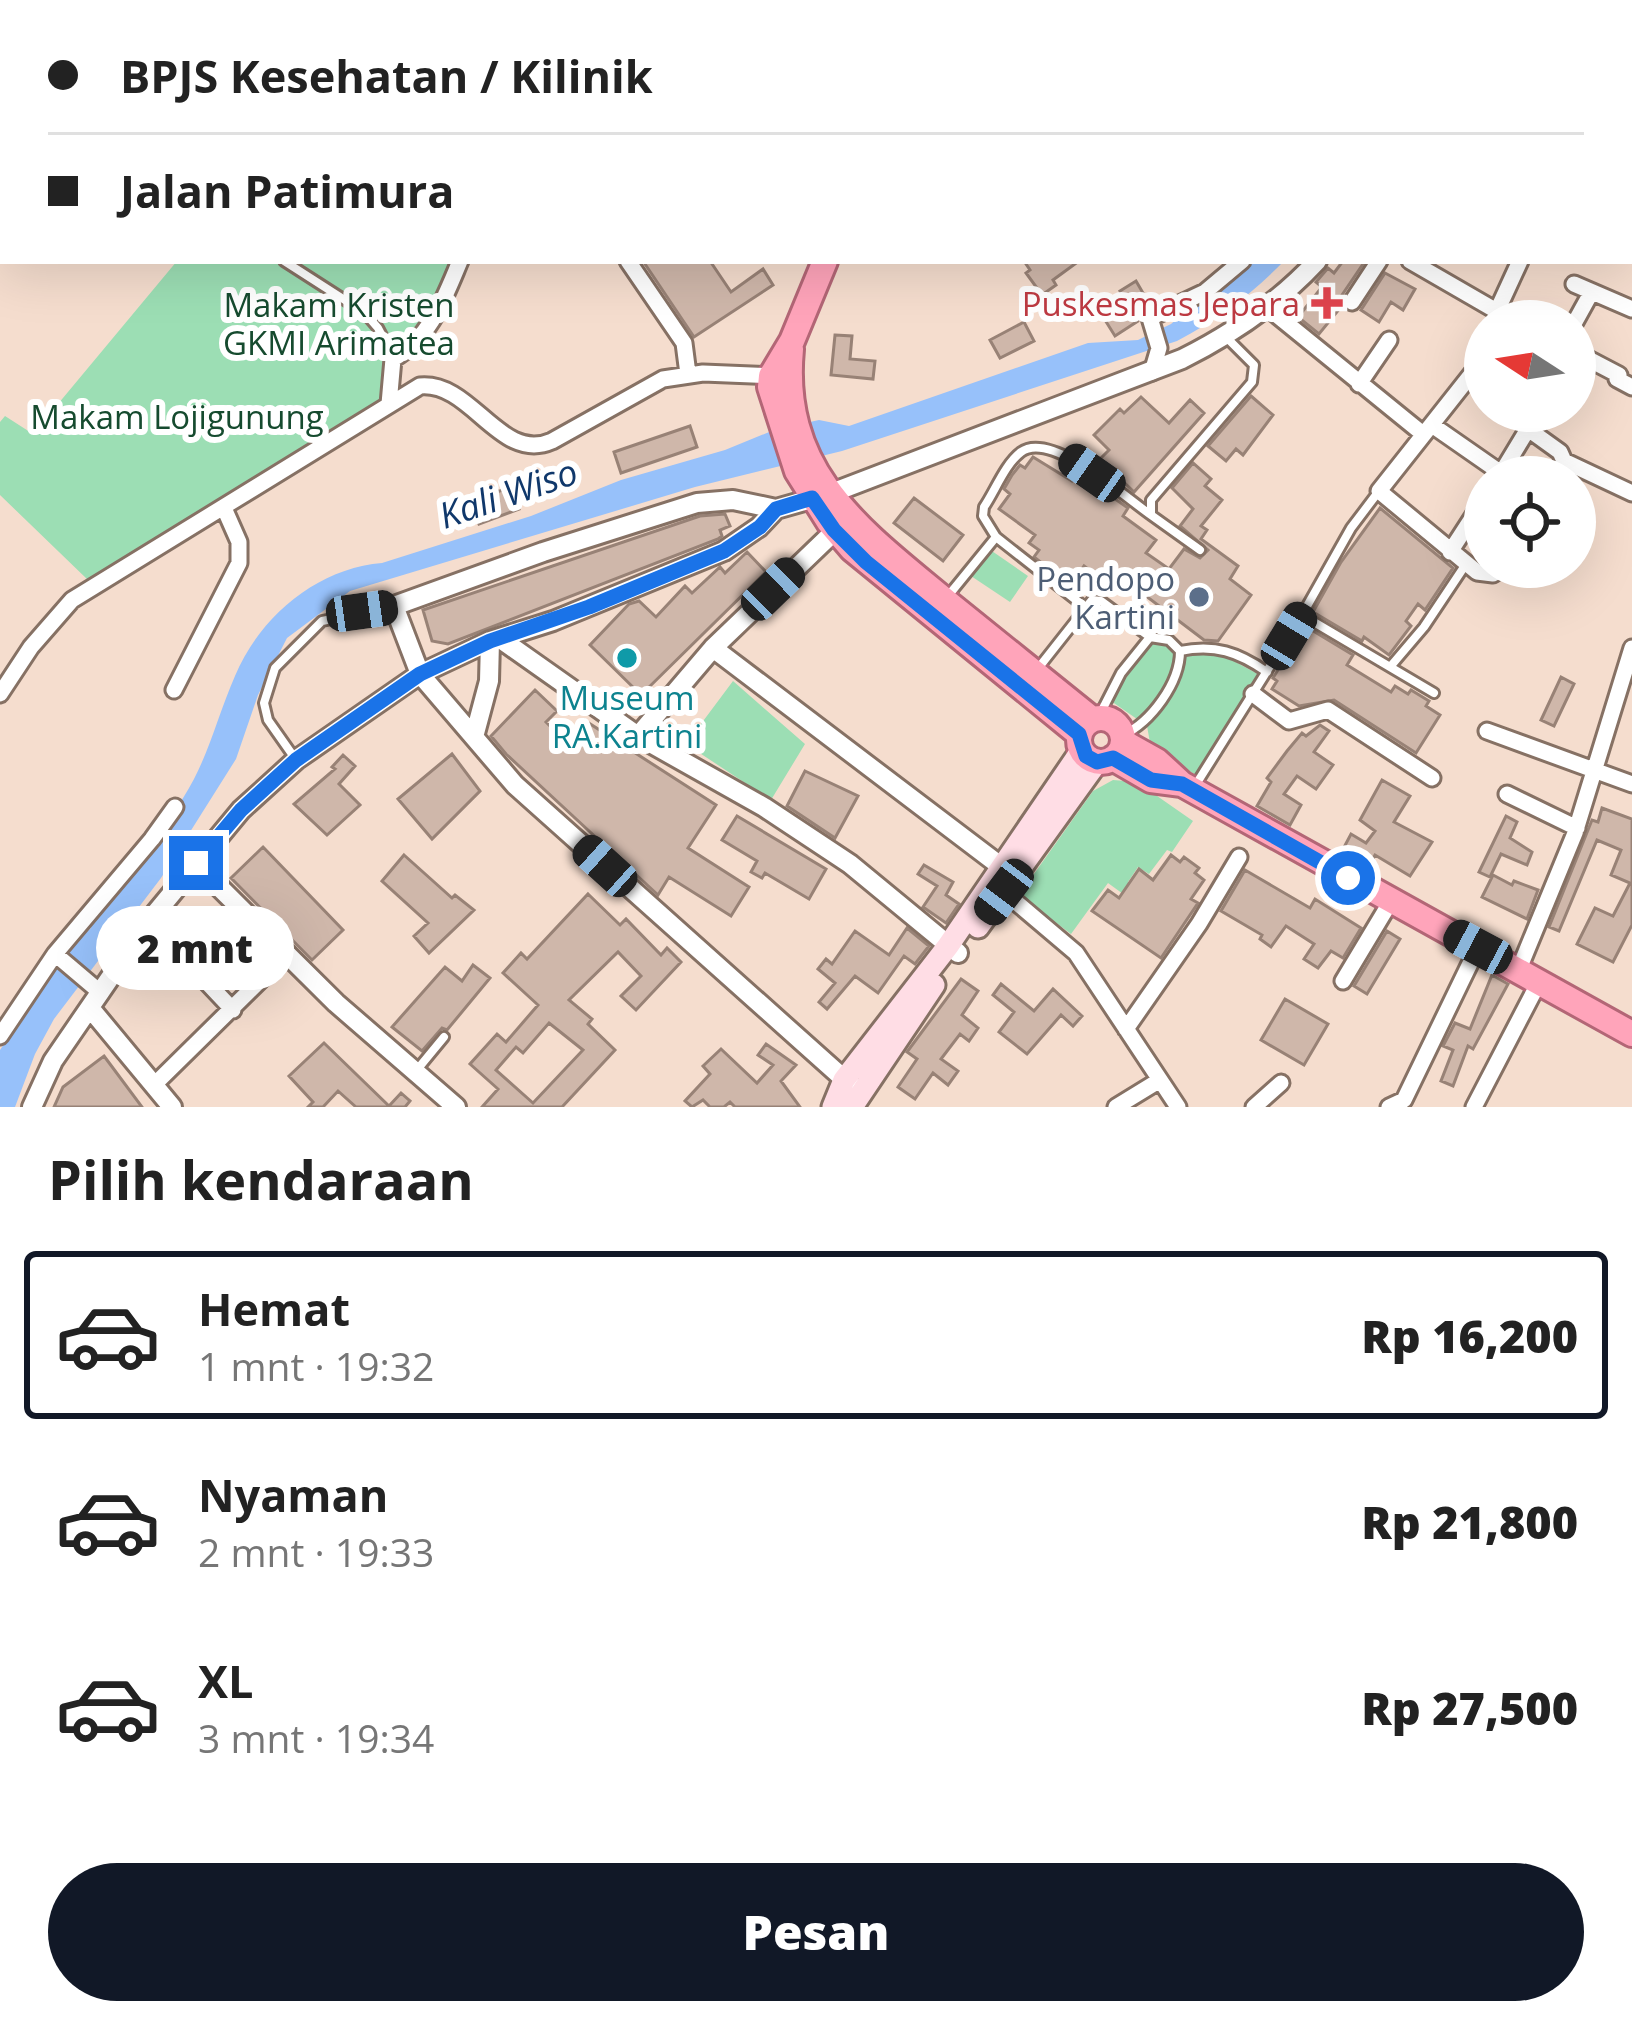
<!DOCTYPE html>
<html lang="id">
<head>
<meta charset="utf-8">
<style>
	:root { --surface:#fff; --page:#f2f2f2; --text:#222; --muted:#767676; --line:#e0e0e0; --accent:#111827 }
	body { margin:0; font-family:"Open Sans",sans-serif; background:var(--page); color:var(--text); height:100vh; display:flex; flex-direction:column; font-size:45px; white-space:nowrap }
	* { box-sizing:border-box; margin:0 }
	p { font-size:39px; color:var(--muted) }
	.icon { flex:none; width:66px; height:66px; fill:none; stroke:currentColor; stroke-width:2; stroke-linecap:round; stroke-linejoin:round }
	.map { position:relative; height:1107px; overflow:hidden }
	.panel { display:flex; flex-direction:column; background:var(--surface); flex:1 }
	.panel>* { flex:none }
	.guide { position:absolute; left:0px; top:0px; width:1632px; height:264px; box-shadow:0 12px 48px #0002; display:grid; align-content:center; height:264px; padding:0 48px; background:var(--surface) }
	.needle { width:78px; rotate:282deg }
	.buttons { position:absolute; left:1464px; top:300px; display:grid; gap:24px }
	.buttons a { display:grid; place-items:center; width:132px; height:132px; border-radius:50%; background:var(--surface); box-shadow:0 12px 48px #0002; font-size:60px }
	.end { position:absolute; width:54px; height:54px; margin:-27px; border:15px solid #1a73e8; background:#fff; box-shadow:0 0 0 6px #fff }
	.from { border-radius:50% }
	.bubble { position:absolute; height:84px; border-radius:42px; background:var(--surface); box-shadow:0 12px 48px #0002; font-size:39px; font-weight:800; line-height:84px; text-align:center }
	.car { position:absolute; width:36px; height:72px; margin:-36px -18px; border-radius:15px; box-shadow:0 0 9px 3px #0007; background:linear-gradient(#222 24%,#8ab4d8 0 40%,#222 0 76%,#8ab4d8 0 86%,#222 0) }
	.guide b { display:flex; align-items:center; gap:42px; height:114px; font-size:45px }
	.guide b+b { border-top:3px solid var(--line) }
	.guide i { width:30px; height:30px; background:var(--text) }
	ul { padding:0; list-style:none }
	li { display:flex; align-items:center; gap:36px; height:168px; margin:0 24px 18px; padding:0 24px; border:6px solid transparent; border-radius:12px }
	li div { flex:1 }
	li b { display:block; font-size:45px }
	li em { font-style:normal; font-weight:800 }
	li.on { border-color:var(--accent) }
	li>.icon { width:108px; height:108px; stroke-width:1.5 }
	h2 { padding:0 48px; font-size:54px; line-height:144px }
	.primary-button { display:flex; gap:24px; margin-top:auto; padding:24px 48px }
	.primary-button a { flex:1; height:138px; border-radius:72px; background:var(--accent); color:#fff; font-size:48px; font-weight:800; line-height:138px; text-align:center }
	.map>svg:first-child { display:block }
	.green { fill:#9cdeb4 }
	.water { fill:#97c1fa }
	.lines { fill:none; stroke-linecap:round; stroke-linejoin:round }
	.stream { stroke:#97c1fa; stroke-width:4.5 }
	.building { fill:#cfb7aa; stroke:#988276; stroke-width:3; fill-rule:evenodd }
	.service-casing { stroke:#867164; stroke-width:14 }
	.minor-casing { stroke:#867164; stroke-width:21 }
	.tertiary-casing { stroke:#867164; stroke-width:24 }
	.secondary-casing { stroke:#867164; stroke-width:27 }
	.trunk-casing { stroke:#b36676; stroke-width:30 }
	.service { stroke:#fff; stroke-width:8 }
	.minor { stroke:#fff; stroke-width:15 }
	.tertiary { stroke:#fff; stroke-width:18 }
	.secondary { stroke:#ffdde5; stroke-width:21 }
	.trunk { stroke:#ffa4ba; stroke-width:24 }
	.route { stroke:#1a73e8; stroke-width:15 }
	.health-dot { fill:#e0444e; stroke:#fff; stroke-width:4.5 }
	.service-dot { fill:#5c6f8a; stroke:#fff; stroke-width:4.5 }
	.culture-dot { fill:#0f9aa8; stroke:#fff; stroke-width:4.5 }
	.labels { text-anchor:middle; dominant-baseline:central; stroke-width:12; stroke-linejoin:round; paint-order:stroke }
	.health-label { font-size:33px; fill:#be3a42; stroke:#fff; text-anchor:end }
	.park-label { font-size:33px; fill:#164b2f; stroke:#fff }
	.service-label { font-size:33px; fill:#4e5e75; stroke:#fff; text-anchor:end }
	.culture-label { font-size:33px; fill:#0d838f; stroke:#fff }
	.water-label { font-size:36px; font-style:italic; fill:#10386b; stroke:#fff }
</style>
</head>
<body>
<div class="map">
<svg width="1632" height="1107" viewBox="0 0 1632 1107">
	<rect width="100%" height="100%" fill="#f5ddce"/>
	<path class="green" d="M177,261h282l-20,44 -48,54 -5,43 -298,178 -88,-85v-73l5,-6 28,18z
		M989,549l39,27 -18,26 -39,-26z
		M1151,639l15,2 19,11 41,5 32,17 -62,101 -45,-27 -4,-22 -36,-25z
		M733,681l72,63 -34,56 -85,-56z
		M1113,780l24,2 56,39 -21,31 -5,-2 -18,24 -11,-7 -10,15 9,8 -7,9 -22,-16 -37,51 -52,-39 74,-104z"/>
	<path class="water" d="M1245,261h39c-32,33 -66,58 -107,80l-335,110 -147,36 -345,104 -63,47 -29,57 -22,64 -75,119 -107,141 -19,35 -20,53h-15v-57l70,-104 21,-18 -3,-7c37,-45 78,-90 106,-142 17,-33 26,-69 41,-103 25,-60 83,-108 147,-113l149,-47 90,-36 104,-30 49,-20 45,-10 30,6 239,-83 50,-3 33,-16z"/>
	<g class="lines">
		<path class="stream" d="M1253,0l3,3"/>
	</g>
	<path class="building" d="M643,261h67l21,31 32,-23 10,16 -79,52z
		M1024,261h55l-26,19 3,5 -14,10 -16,-22 4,-3z
		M1343,261h22l-23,34 -1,12 -22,27 -21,-17 24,-30 -6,-5 12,-14 6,5z
		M1385,273l30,16 -12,21 -12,-8 -12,20 -18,-12z
		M1136,281l14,24 -10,7 -2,9 -23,15 -10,-16 23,-15 -8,-14z
		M1024,322l10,19 -34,17 -10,-18z
		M835,335l17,1 -2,23 25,2 -2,18 -42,-4z
		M1251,396l22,19 -30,40 -7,-6 -10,12 -18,-15z
		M1141,397l28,26 21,-23 14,13 -70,79 -34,-33 9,-9 -15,-15 26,-26 4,4z
		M690,426l7,21 -76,26 -7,-21z
		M1033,457l39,24 6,-8 50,35 -5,8 33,24 -10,13 23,16 15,-20 16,9 8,-8 -28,-24 13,-17 -21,-21 21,-25 18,16 -6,7 17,14 -21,26 6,4 -6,9 37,27 -8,13 21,16 -33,46 -14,-1 -79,-60 -8,11 -33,-25 -7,10 -8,-6 -7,9 -28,-22 5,-7 -10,-7 6,-8 -36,-26 11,-15 -6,-5 8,-14 8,-10 5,3z
		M511,487l8,22 -40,15 -8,-23z
		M914,498l49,37 -20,26 -49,-38z
		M1380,508l73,60 -28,42 -7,-6 -12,17 5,5 -22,29 -25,-18 -2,4 -49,-29 28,-50z
		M725,514l5,12 -10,4 2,6 -4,3 -270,105 -16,-3 -9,-31 277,-94z
		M747,552l19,20 -125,123 -51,-50 39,-41 10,-3 17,16 29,-31 7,7 28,-26 5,6z
		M1305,626l48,29 -6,10 44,27 4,-6 13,8 3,-4 18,11 -3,5 14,9 -24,38 -82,-53 -35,6 -27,-17 5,-8 -4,-3z
		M1561,677l13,7 -20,42 -13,-6z
		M535,690l22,21 -11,11 18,18 20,-20 132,85 -28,43 61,39 -18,29 -62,-39 -11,18 -152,-141 -15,-18z
		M1320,725l9,6 -15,21 19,13 -17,24 -19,-13 -13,18 17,11 -11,20 -33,-19 14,-24 -4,-4 20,-27 15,-18 4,3z
		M452,754l28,37 -48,48 -34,-40z
		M343,755l12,11 -16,18 21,21 -33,30 -33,-31 41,-35 -3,-2z
		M805,771l53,25 -23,42 -48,-32z
		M1382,780l28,16 -16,26 38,20 -22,34 -35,-21 -7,13 -27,-15 10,-19 15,9 9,-12 -15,-11z
		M1602,808l30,11v106l-19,37 -36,-18 18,-36 18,8 17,-33 -19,-8 10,-25 -24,-10 -38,91 -10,-4 43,-107 6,2z
		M737,816l89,53 -17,30 -44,-26 -3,5 -11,-6 6,-11 -35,-21z
		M1506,816l11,6 -7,16 22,14 -5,13 -26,-11 -11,23 -11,-5z
		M263,847l80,83 -31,30 -81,-82z
		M404,855l48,43 3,-3 19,15 -45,43 -15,-17 14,-13 -46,-42z
		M1171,855l9,7 4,-5 15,11 -4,5 9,7 -13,19 7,4 -37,55 -69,-47 16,-21 11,8 20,-29 14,11z
		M924,865l29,17 -7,13 13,9 -13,19 -23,-16 14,-21 -19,-12z
		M1245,870l65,38 5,-9 46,29 -18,30 -12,-7 -13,17 -14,-9 10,-15 -28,-18 -15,21 -11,-8 2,-4 -41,-24z
		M1493,875l19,10 2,-4 24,9 -11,29 -45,-22z
		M588,894l32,31 6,-6 35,36 6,-7 14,14 -45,48 -15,-14 20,-20 -23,-24 -49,48 23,19 -4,5 27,26 -53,57h-80l16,-18 -28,-25 27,-30 9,8 32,-37 -35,-32 18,-20 6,6zM549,1023l34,27 -50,53 -37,-33 20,-23 7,6z
		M907,928l22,18 -14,18 -11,-8 -26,37 -23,-17 -28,33 -8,-7 16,-19 -17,-14 8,-10 6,5 23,-33 34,24z
		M1387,931l13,8 -33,55 -13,-8z
		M473,965l17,13 -43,52 -5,-2 -20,23 -30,-24 53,-60 17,14z
		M1492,975l16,9 -35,65 -5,-3 -15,40 -12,-5 12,-31 -10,-4 12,-23 15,6z
		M961,979l17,12 -16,24 16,13 -9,13 -9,-7 -19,25 17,12 -10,14 -15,-12 -18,26 -17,-12 19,-28 -10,-7z
		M1001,984l33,27 19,-22 29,27 -9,10 -12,-11 -34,39 -28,-22 15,-20 -21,-17z
		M1285,999l43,25 -24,41 -43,-25z
		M324,1043l65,63 12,-13 9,8 -5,6h-49l-18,-16 -15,16h-15l5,-5 -24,-26z
		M766,1044l30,21 -15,16 19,26h-65l-5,-5 -6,5h-14l-7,-7 -11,7 -7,-6 25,-27 -7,-8 18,-17 36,34 16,-18 -15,-10z
		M104,1056l38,51h-88l9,-20z"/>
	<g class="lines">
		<defs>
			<path id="service" d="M284,261l81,52 13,15 15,29
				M1508,463l23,14
				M996,537l89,70
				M1200,550l-49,-35v-15l101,-118 2,-17 -27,-27
				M948,596l48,-59 -13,-21 1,-9c11,-16 21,-43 37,-55 30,-22 104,45 130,63
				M1302,615l49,-87 28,-37
				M1180,651c35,-7 58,1 87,21
				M1036,671l56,-71 9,1 49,36
				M1434,693l-44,-26 34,-40 42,-63
				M1099,716l22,-43 29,-36 19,3 11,11c0,32 -29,71 -57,84
				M294,757l-26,-37 -4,-17 11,-35 47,-47 70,-14
				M1195,786l107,-171 88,52
				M416,1071l28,-34"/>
			<path id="minor" d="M226,0l5,3
				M808,0l7,3
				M891,0l10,3
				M1134,0l6,3
				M1594,0l5,3
				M41,3l1,-3
				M378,3l2,-3
				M448,3l2,-3
				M651,3l1,-3
				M980,3l1,-3
				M1168,3l4,-3
				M0,6l3,1
				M1629,20l3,2
				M0,77l3,-5
				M628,261l56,82 4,31
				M1410,261l90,52 1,8
				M1574,284l58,25
				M1352,302l27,-41
				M1268,308l155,126
				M1497,311l23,-50
				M1575,322l16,-29
				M1575,352l44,23 -2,4 15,8
				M1485,357l-106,134 98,81 16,2 10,-7
				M1152,372l7,-24 -9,-30 55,-26 37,-31
				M1359,384l30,-44
				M389,404l4,-45c38,-22 51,-60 67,-98
				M1432,425l69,48
				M1499,477l29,-48 32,23 4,9 68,32
				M1555,477l9,-16
				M1450,552l35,-54
				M174,690l65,-127v-21l-15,-34
				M0,694l31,-47 41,-47 348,-214c52,-5 80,78 132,55l111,-62 40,-6 76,3
				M1253,694l36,27 39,-11 104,68
				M1487,731l145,53
				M1507,794l70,34
				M1004,892l72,61 102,154
				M149,921l84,89
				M55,954l97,-115 23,-32
				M1519,969l56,-136 57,-185
				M1343,981l48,-80
				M1126,1029l73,-105 40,-67
				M0,1036l55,-82 46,39
				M155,1084l133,-131
				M1116,1107l44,-27
				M1254,1107l27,-24
				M1389,1107l15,-7 74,-153
				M1474,1107l65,-125"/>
			<path id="tertiary" d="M1476,3l2,-3
				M776,509l-43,-9 -36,3 -154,49 -149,54 26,68 95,111 338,302
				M499,638l139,98 126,71 86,57 108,89
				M713,648l298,226
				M638,736l75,-88 129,-124
				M474,737l15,-56 1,-40
				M195,863l141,140 120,104
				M90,1008l82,99
				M32,1107l21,-46 96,-140 92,-111 55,-50 124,-86 70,-33 63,-20 171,-70 35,-24 17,-18 53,-15 353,-135c52,-26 96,-56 135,-98"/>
			<path id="secondary" d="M978,927l119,-165
				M833,1107l11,-27 104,-134 133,-195
				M852,1107l82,-122"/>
			<path id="trunk" d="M874,3l1,-3
				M825,261l-33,80 -21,35 -1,11 27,84 32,51 23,27 227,185
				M791,349c-12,126 72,183 157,254 48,39 96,77 144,116
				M1079 740a22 22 0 1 1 44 0a22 22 0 1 1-44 0Z
				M1123,742l34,19 25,23 450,250
				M1113,758l38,22 31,4"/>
		</defs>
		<use href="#service" class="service-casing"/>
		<use href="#minor" class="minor-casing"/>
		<use href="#tertiary" class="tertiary-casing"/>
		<use href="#secondary" class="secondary-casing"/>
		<use href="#trunk" class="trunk-casing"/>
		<use href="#service" class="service"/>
		<use href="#minor" class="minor"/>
		<use href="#tertiary" class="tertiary"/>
		<use href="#secondary" class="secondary"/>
		<use href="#trunk" class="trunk"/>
	</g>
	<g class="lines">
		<path class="route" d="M196,863l45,-53 55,-50 124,-86 70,-33 99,-34 135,-56 36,-24 16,-18 36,-11 22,32 32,32 213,172 7,22 11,6 16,-4 38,22 31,4 166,94"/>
	</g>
	<path class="health-dot" d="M1321 285h12v12h12v12h-12v12h-12v-12h-12v-12h12z"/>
	<circle class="service-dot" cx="1199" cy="597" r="12"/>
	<circle class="culture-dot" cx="627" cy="658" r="12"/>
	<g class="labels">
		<g class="health-label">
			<text x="1300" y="303">Puskesmas Jepara</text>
		</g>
		<g class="park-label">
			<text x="339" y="304">Makam Kristen<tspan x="339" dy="38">GKMI Arimatea</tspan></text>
			<text x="177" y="416">Makam Lojigunung</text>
		</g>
		<g class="service-label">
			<text x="1175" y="578">Pendopo<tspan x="1175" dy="38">Kartini</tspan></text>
		</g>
		<g class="culture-label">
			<text x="627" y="697">Museum<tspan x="627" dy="38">RA.Kartini</tspan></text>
		</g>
		<g class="water-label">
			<text transform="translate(508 493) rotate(-19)">Kali Wiso</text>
		</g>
	</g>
</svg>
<div class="buttons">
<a><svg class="needle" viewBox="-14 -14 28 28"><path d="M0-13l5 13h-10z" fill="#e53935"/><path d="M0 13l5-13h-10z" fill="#767676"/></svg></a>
<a><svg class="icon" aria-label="locate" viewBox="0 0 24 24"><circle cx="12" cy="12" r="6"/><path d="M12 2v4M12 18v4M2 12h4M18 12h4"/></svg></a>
</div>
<i class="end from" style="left:1348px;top:878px"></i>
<i class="end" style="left:196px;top:863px"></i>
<div class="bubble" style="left:96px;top:906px;width:198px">2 mnt</div>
<i class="car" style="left:1092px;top:473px;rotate:305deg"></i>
<i class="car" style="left:773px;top:589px;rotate:46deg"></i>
<i class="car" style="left:362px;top:611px;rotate:82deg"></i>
<i class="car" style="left:1289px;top:636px;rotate:31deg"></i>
<i class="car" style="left:605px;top:866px;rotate:312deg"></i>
<i class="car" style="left:1004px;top:892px;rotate:217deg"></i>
<i class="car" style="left:1478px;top:947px;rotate:298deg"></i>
<div class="guide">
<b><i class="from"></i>BPJS Kesehatan / Kilinik</b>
<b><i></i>Jalan Patimura</b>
</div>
</div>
<section class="panel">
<h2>Pilih kendaraan</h2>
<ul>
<li class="on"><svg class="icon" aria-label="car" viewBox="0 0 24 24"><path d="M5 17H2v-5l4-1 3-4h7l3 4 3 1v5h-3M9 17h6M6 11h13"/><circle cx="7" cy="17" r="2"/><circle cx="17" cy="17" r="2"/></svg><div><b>Hemat</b><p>1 mnt · 19:32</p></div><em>Rp 16,200</em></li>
<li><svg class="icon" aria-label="car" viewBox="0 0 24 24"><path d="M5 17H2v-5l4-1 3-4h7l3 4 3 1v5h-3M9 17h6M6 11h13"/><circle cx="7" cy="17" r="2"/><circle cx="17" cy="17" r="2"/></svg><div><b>Nyaman</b><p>2 mnt · 19:33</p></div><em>Rp 21,800</em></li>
<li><svg class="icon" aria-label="car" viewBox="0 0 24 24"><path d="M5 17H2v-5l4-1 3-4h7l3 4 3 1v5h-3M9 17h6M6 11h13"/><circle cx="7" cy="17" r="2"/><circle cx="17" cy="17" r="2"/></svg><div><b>XL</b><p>3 mnt · 19:34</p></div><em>Rp 27,500</em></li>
</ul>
<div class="primary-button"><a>Pesan</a></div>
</section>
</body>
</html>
